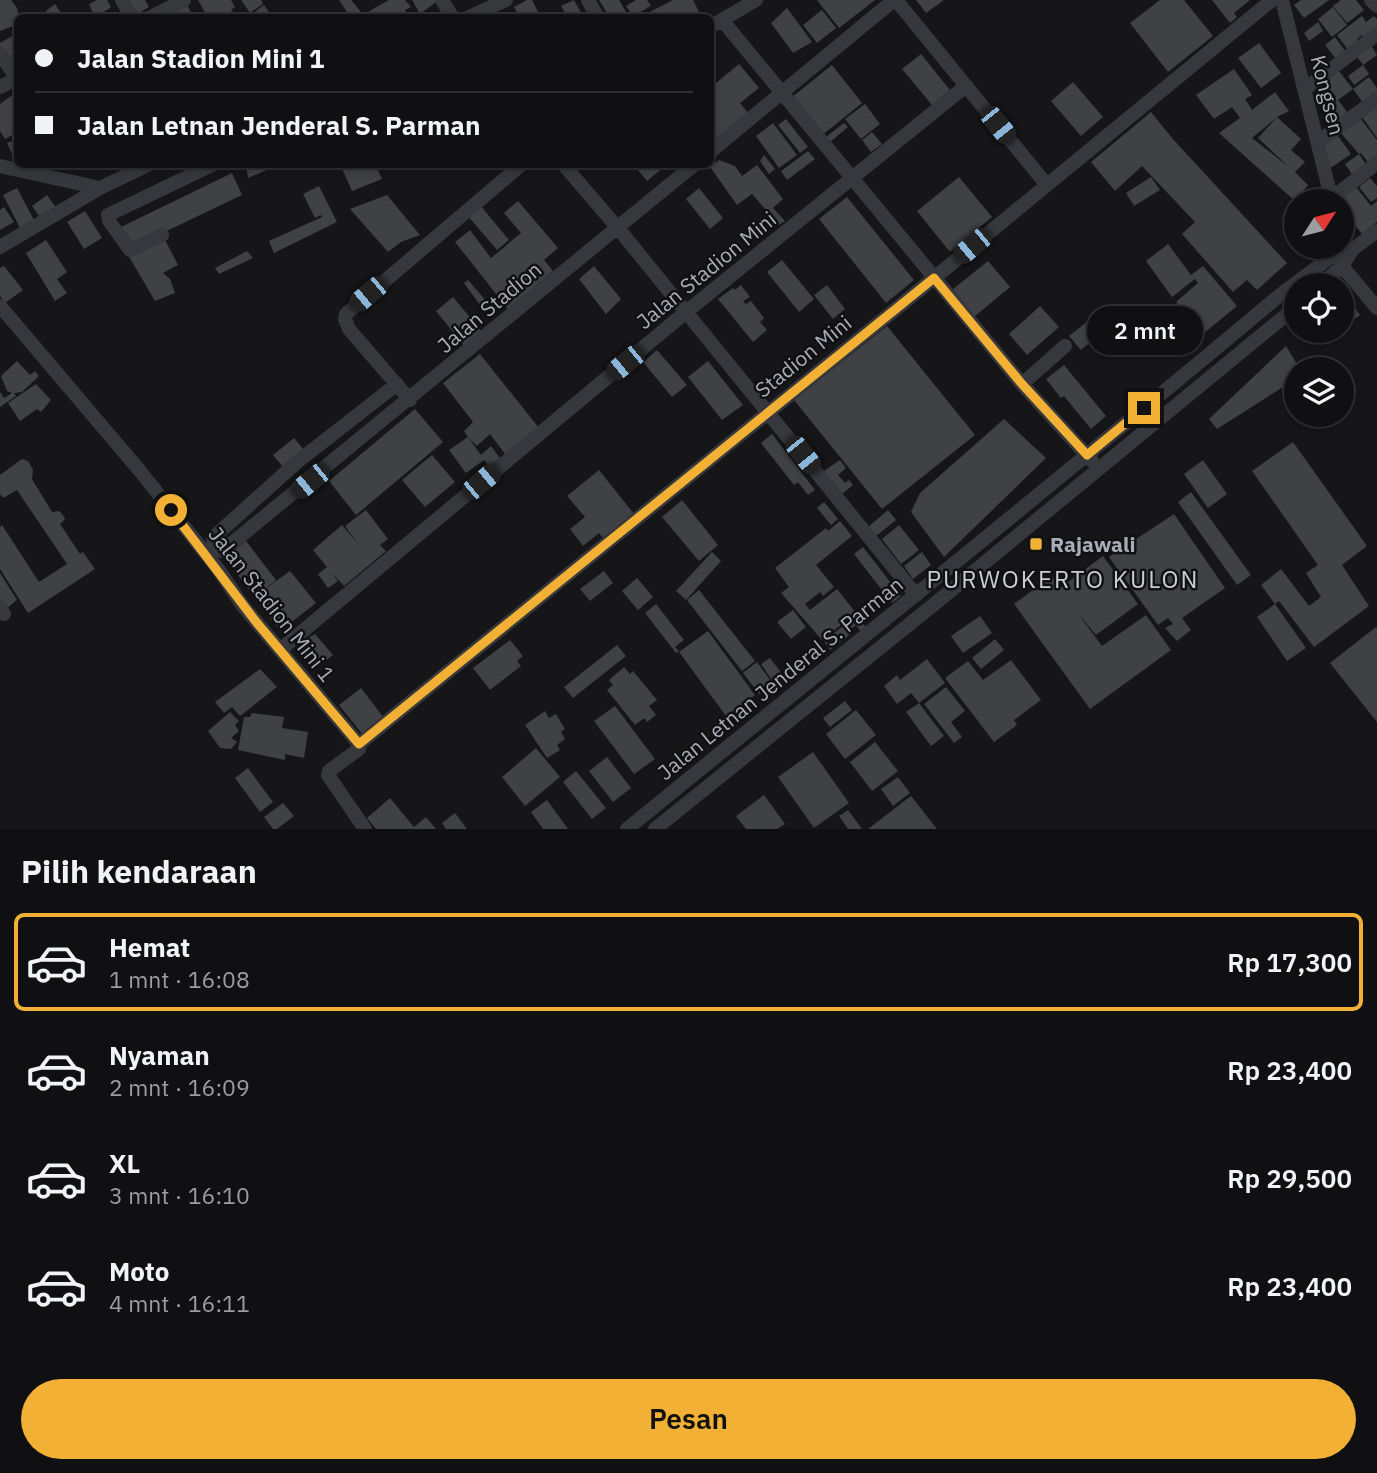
<!DOCTYPE html>
<html lang="id">
<head>
<meta charset="utf-8">
<style>
	:root { --surface:#101012; --page:#19191b; --text:#f1f3f6; --muted:#9c9d9f; --line:#303032; --accent:#f2b134 }
	body { margin:0; font-family:"IBM Plex Sans",sans-serif; background:var(--page); color:var(--text); height:100vh; display:flex; flex-direction:column; font-size:26px; white-space:nowrap }
	* { box-sizing:border-box; margin:0 }
	p { font-size:23px; color:var(--muted) }
	.icon { flex:none; width:38px; height:38px; fill:none; stroke:currentColor; stroke-width:2; stroke-linecap:round; stroke-linejoin:round }
	.map { position:relative; height:829px; overflow:hidden }
	.details { display:flex; flex-direction:column; background:var(--surface); flex:1 }
	.details>* { flex:none }
	.guide { position:absolute; left:14px; top:14px; width:700px; height:154px; border-radius:10px; box-shadow:0 4px 10px #0003,0 0 0 2px var(--line); display:grid; align-content:center; height:154px; padding:0 21px; background:var(--surface) }
	.needle { width:46px; rotate:54deg }
	.fabs { position:absolute; left:1284px; top:189px; display:grid; gap:14px }
	.fabs a { display:grid; place-items:center; width:70px; height:70px; border-radius:50%; background:var(--surface); box-shadow:0 4px 10px #0003,0 0 0 2px var(--line); font-size:35px }
	.end { position:absolute; width:32px; height:32px; margin:-16px; border:9px solid #f2b134; background:#111; box-shadow:0 0 0 4px #111 }
	.from { border-radius:50% }
	.bubble { position:absolute; height:49px; border-radius:24px; background:var(--surface); box-shadow:0 4px 10px #0003,0 0 0 2px var(--line); font-size:23px; font-weight:600; line-height:49px; text-align:center }
	.car { position:absolute; width:21px; height:42px; margin:-21px -10px; border-radius:9px; box-shadow:0 0 5px 2px #0007; background:linear-gradient(#222 24%,#8ab4d8 0 40%,#222 0 76%,#8ab4d8 0 86%,#222 0) }
	.guide b { display:flex; align-items:center; gap:24px; height:66px; font-size:26px }
	.guide b+b { border-top:2px solid var(--line) }
	.guide i { width:18px; height:18px; background:var(--text) }
	ul { padding:0; list-style:none }
	li { display:flex; align-items:center; gap:21px; height:98px; margin:0 14px 10px; padding:0 7px; border:4px solid transparent; border-radius:10px }
	li div { flex:1 }
	li b { display:block; font-size:26px }
	li em { font-style:normal; font-weight:600 }
	li.on { border-color:var(--accent) }
	li>.icon { width:63px; height:63px; stroke-width:1.5 }
	h2 { padding:0 21px; font-size:32px; line-height:84px }
	.primary-button { display:flex; gap:14px; margin-top:auto; padding:14px 21px }
	.primary-button a { flex:1; height:80px; border-radius:42px; background:var(--accent); color:#111; font-size:28px; font-weight:600; line-height:80px; text-align:center }
	.map>svg:first-child { display:block }
	.building { fill:#404145 }
	.lines { fill:none; stroke-linecap:round; stroke-linejoin:round }
	.minor { stroke:#37383d; stroke-width:14 }
	.route { stroke:#f2b134; stroke-width:9 }
	.poi-dot { fill:#f2b134; stroke:#111113; stroke-width:2.5 }
	.labels { text-anchor:middle; dominant-baseline:central; stroke-width:5; stroke-linejoin:round; paint-order:stroke }
	.street-label { font-size:21px; fill:#a8adb8; stroke:#111113 }
	.poi-label { font-size:21px; font-weight:bold; fill:#a8adb8; stroke:#111113; text-anchor:start }
	.quarter-label { font-size:24px; letter-spacing:2px; fill:#c9ccd4; stroke:#111113 }
</style>
</head>
<body>
<div class="map">
<svg width="1377" height="829" viewBox="0 0 1377 829">
	<rect width="100%" height="100%" fill="#161618"/>
	<path class="building" d="M0,0h11l6,8 2,10 -1,6 -18,7z
		M97,0h10l4,7 -16,11 -6,-14z
		M129,0h16l4,7 -11,7z
		M198,0h33l4,7 -4,3 4,5 3,-2 3,5h-33z
		M241,0h20l2,4 -13,9z
		M339,0h12l11,13 -11,5z
		M389,0h16l6,7 -6,3 4,7 -40,1 -3,-5z
		M412,0h23l1,2 -16,12z
		M527,0h5l9,18h-21l-6,-11z
		M574,0l10,18h-7l-3,-6 -7,4 -6,-10z
		M599,0h20l7,12 -9,6h-7z
		M636,0h11l4,6 -18,10 -7,-10z
		M673,0h20l9,18h-64z
		M817,0h58l-36,28z
		M916,0h28l-18,13z
		M1160,0h24l29,36 -45,36 -38,-49z
		M1212,0h38l-16,13 3,4 -7,6z
		M1301,0h28l-25,18 -10,-13z
		M1341,0h15l8,10 -17,13 -14,-17z
		M55,4l9,14h-13l-5,-7z
		M187,4l4,9 -12,5h-14z
		M264,5l9,13h-19l-2,-4z
		M1333,7l14,18 -15,12 -14,-18z
		M787,8l25,34 -19,11 -22,-30z
		M822,10l14,18 -19,15 -14,-18z
		M1362,16l4,6 8,-6 3,3v8l-13,10 -2,-2 -5,4 2,4 -10,8 -12,-16z
		M1318,22l5,9 -14,10 -5,-8z
		M16,34l2,3v33l-18,-21v-6z
		M1335,37l11,15 -10,7 -11,-14z
		M1259,43l22,30 -20,15 -23,-30z
		M1370,44l7,11 -14,10 -8,-11z
		M921,54l29,36 -18,15 -30,-36z
		M739,64l20,24 -19,15 10,12 -37,31 -3,-4v-54z
		M832,65l30,38 -41,33 -30,-38z
		M1363,65l6,9 -15,11 -6,-9z
		M1234,69l18,26 -7,4 7,11 23,-18 14,19 -12,6 -25,21 37,29 -31,-29 19,-21 24,22 -10,11 14,12 -10,10 13,13 -13,16 -76,-68 21,-15 -8,-11 -18,12 -18,-24z
		M1338,70l15,19 -15,11 12,16 -15,11 -13,-19 14,-11 -13,-16z
		M1369,77l8,11v10l-11,9 -13,-18z
		M1073,82l30,35 -22,19 -30,-35z
		M18,91v41l-13,7 -5,-8v-27z
		M1377,102v36l-17,-24z
		M865,104l15,20 -19,15 -16,-20z
		M1151,112l21,26 115,125 -30,27 -10,-10 -14,12 -51,-58 13,-12 -53,-56 -27,25 -24,-29z
		M1360,118l17,22v21l-6,5 -10,-13 -2,1 -18,-21z
		M786,119l22,28 -8,6 -22,-28z
		M773,123l24,32 -18,13 -23,-32z
		M844,123l4,4 -18,15 -4,-5z
		M872,132l10,12 -11,8 -9,-12z
		M1338,136l13,18 -22,15 -6,-24z
		M18,139v28l-11,-24z
		M808,151l7,8 -28,21 -6,-9z
		M1359,154l10,15 -14,10 -10,-15z
		M764,155l11,14 -6,5 -9,-13z
		M719,160l16,6 7,10 15,-11 26,34 -10,9 12,13 -6,4 -27,-31 -15,11 -27,-38z
		M246,164h18l2,5 -1,-5 13,1 -30,13z
		M340,164h35l7,15 -30,12z
		M633,164h35l-21,17z
		M232,173l10,22 -111,53 -10,-21z
		M959,177l33,40 -42,35 -33,-41z
		M1151,177l9,13 -26,16 -8,-13z
		M1370,178l7,8v12l-6,4 -12,-15z
		M319,186l18,36 -63,31 -5,-12 53,-24 -1,-2 -6,3 -12,-24z
		M1356,187l15,19 6,-5v21l-15,12 -20,-25v-8h-4z
		M17,188l17,32 -14,8 -17,-33z
		M699,188l24,30 -13,11 -24,-30z
		M47,195l10,14 -15,11 -10,-14z
		M387,195l33,40 -19,7 -13,10 -38,-43z
		M847,197l67,83 -28,23 -67,-84z
		M518,201l40,47 -14,12 9,11 -45,38 -53,-67 15,-12 21,28 30,-25 -17,-20z
		M480,205l29,35 -12,10 -30,-35z
		M4,207l10,15 -14,8v-20z
		M85,211l17,27 -18,11 -17,-27z
		M163,236l15,29 -15,8 7,6 5,14 -20,8 -27,-46z
		M46,240l21,32 -10,7 10,14 -12,8 -29,-48z
		M1168,244l23,31 12,-9 34,40 -56,46 -9,-11 12,-9 -14,-16 11,-9 -5,-5 22,-19 -3,-4 -23,18 -26,-36z
		M247,251l6,7 -34,16 -4,-6z
		M782,260l32,39 -15,13 -32,-40z
		M988,261l22,26 -36,30 -22,-27z
		M4,266l19,24 -18,13 -5,-7v-28z
		M594,266l27,33 -15,15 -27,-35z
		M468,280l20,23 -5,6 -19,-26z
		M741,285l9,12 -7,4 3,3 5,-3 13,17 -4,4 7,8 -14,12 -35,-43 15,-11 2,2z
		M827,285l18,24 -12,10 -19,-24z
		M453,297l30,36 -18,14 -29,-36z
		M1348,298l12,17 -18,13v-25z
		M1040,306l19,21 -32,28 -18,-21z
		M1088,321l11,14 -18,15 -12,-14z
		M887,326l88,109 -93,74 -88,-109z
		M1312,331h26l-17,12z
		M1286,346l14,23h-3v9l-80,51 -8,-10z
		M657,350l30,35 -15,12 -29,-35z
		M480,354l59,74 -34,26 -15,-20 -13,12 -9,-9 13,18 10,-9 9,12 -11,8 -5,-6 -18,13 -17,-23 19,-13 -4,-6 9,-9 -30,-39z
		M17,361l13,14 5,-4 4,5 -17,16 -8,1 2,3 -16,11v-15l4,6 8,-5 -5,-2 -6,-15z
		M708,361l35,44 -21,15 -34,-43z
		M1064,365l42,51 -15,13 -27,-33 -3,2 -15,-19z
		M36,384l15,16 -10,12 -4,-3 -17,12 -12,-18z
		M415,409l28,33 -87,73 -27,-34z
		M1004,419l42,39 -102,99 -33,-45 9,-19z
		M772,434l43,56 -7,5 -10,-13 -4,3 -33,-42z
		M294,438l10,12 -21,17 -10,-12z
		M1293,442l74,104 -25,19 27,41 -55,41 -35,-46 -4,3 -14,-19 20,-16 28,37 12,-9 -15,-24 12,-8 -66,-94z
		M432,455l23,27 -30,25 -23,-27z
		M22,459l6,2 5,9 -1,9 20,33 7,-1 4,4 2,4 -5,5 20,30 3,-2 12,17 -67,44 -28,-44v-42l2,-2 37,57 28,-18 -50,-74 -14,8 -3,-4v-19z
		M840,460l6,8 -8,7 7,8 4,-3 4,5 -11,9 -18,-23z
		M1203,460l24,34 -19,14 -24,-34z
		M599,470l35,44 -30,25 -5,-6 -16,13 -13,-17 15,-12 -18,-21z
		M1191,492l60,83 -14,10 -59,-83z
		M682,500l36,45 -19,16 -37,-44z
		M824,502l14,17 -7,6 -14,-17z
		M366,510l22,29 -8,6 6,6 -42,35 -13,-14 7,9 -10,7 -10,-14 9,-7 -14,-17 29,-25 16,19 -13,-18z
		M888,510l8,10 -21,17 -8,-9z
		M1174,514l51,74 -43,30 9,12 -14,11 -12,-13 8,-4 -5,-6 -10,7 -49,-68z
		M840,521l12,15 -36,29 18,22 -11,9 -3,-4 -15,12 5,6 27,-21 19,24 -34,27 -41,-47 8,-6 -14,-19 51,-40 2,3z
		M899,525l20,25 -18,14 -19,-25z
		M246,541l30,39 -11,9 25,-18 26,32 -36,28 -55,-73z
		M863,547l38,49 -9,7 -38,-49z
		M712,552l9,9 -35,39 -10,-9z
		M922,552l9,13 -18,14 -9,-13z
		M1103,556l35,48 -42,31 -19,-23 25,34 44,-31 25,35 -81,59 -76,-105 38,-28 8,12z
		M604,571l9,12 -23,18 -10,-12z
		M0,573l17,27 -12,10 -5,-7z
		M637,578l16,19 -15,13 -16,-19z
		M699,590l56,71 -13,10 -55,-71z
		M656,604l28,36 -9,7 4,4 -3,2 -31,-40z
		M1275,604l31,44 -19,13 -30,-44z
		M793,610l13,17 -15,12 -14,-17z
		M857,615l10,14 -5,4 -6,-8 -6,5 2,3 -22,17 -6,-9z
		M980,616l12,17 -29,20 -12,-17z
		M1376,627l1,2v93l-47,-59z
		M708,631l47,64 -29,21 -47,-64z
		M315,634l18,21 -18,14 -18,-24z
		M995,639l9,11 -23,19 -9,-11z
		M510,640l13,16 -6,5 4,5 -31,24 -17,-22z
		M617,645l9,11 -53,42 -9,-11z
		M770,658l18,24 -10,7 -17,-25z
		M927,659l18,24 -26,20 -8,-10 -14,11 -13,-18 13,-11 3,5z
		M1011,660l30,40 -27,20 3,5 -23,17 -49,-64 23,-17 15,19z
		M757,662l16,22 -14,10 -16,-21z
		M624,667l6,7 3,-3 24,29 -8,6 7,9 -9,7 -3,-4 -9,7 -28,-35 6,-5 -4,-5z
		M260,669l17,18 -37,29 -8,-9 -8,6 -9,-11z
		M946,687l19,24 -14,11 11,15 -8,6 -30,-39z
		M361,688l23,30 -21,17 -24,-30z
		M845,701l7,9 -22,17 -7,-9z
		M919,703l25,33 -13,10 -25,-34z
		M615,706l40,53 -21,15 -40,-53z
		M856,710l20,25 -31,24 -19,-25z
		M545,711l4,7 7,-4 9,15 -4,3 4,7 -8,6 3,5 -13,8 -22,-33z
		M230,712l9,9 -4,4 4,6 -8,7 6,4 -6,7 -11,-1 -12,-17z
		M252,713l32,4 -2,11 26,4 -4,26 -19,-4v6l-47,-10 6,-33h6z
		M875,742l23,29 -26,20 -22,-29z
		M536,748l24,29 -35,29 -23,-29z
		M813,752l36,51 -35,25 -36,-51z
		M607,757l24,31 -18,14 -24,-31z
		M248,768l25,34 -13,10 -25,-34z
		M576,771l30,37 -14,11 -29,-37z
		M898,777l12,16 -17,13 -12,-17z
		M764,795l21,29 -8,5h-31l-10,-13z
		M911,796l26,33h-69z
		M390,798l24,29 12,-10 10,12h-60l-9,-11z
		M547,800l21,29h-25l-12,-17z
		M283,803l11,13 -17,13h-4l-9,-12z
		M848,810l14,19h-14l-9,-13z
		M455,813l12,16h-21l-4,-6z"/>
	<g class="lines">
		<path class="minor" d="M122,0l10,18
			M442,0l11,18
			M588,0l10,18
			M896,0l150,184
			M1282,0l50,201
			M1371,0l6,6
			M149,18l35,-18
			M467,18l39,-18
			M722,20l300,364 70,77
			M710,27l46,-27
			M0,53l17,26
			M0,87l18,-9
			M1305,89l72,-55
			M1318,142l59,-43
			M710,152l184,-152
			M563,164l54,63 299,368
			M0,166l100,22 50,-24
			M1332,198l45,-35
			M162,235l-32,15 -21,-29 -1,-6 106,-51
			M0,247l100,-59
			M1338,258l4,8 35,42
			M1321,285l21,-19 11,-17 24,-18
			M0,306l140,165 78,98 25,37 116,138v5l-30,22 -1,4 37,54
			M397,384l-101,79 -80,72 -3,4 2,8 6,4 5,-3 469,-384
			M1022,384l43,-38
			M410,400l-61,-71 -4,-10 1,-5 176,-150
			M0,607l4,7
			M280,650l406,-338 280,-226
			M359,744l575,-466 338,-278
			M627,829c218,-178 438,-353 653,-534l56,-42 17,-4
			M655,829l277,-223 365,-300"/>
	</g>
	<g class="lines">
		<path class="route" d="M171,510l86,113 102,121 575,-466 88,106 65,71 57,-47"/>
	</g>
	<rect class="poi-dot" x="1029" y="537" width="14" height="14" rx="3.5"/>
	<g class="labels">
		<g class="street-label">
			<text transform="translate(1328 95) rotate(76)">Kongsen</text>
			<text transform="translate(706 270) rotate(-39)">Jalan Stadion Mini</text>
			<text transform="translate(489 307) rotate(-40)">Jalan Stadion</text>
			<text transform="translate(803 356) rotate(-39)">Stadion Mini</text>
			<text transform="translate(272 604) rotate(52)">Jalan Stadion Mini 1</text>
			<text transform="translate(780 678) rotate(-39)">Jalan Letnan Jenderal S. Parman</text>
		</g>
		<g class="poi-label">
			<text x="1050" y="544">Rajawali</text>
		</g>
		<g class="quarter-label">
			<text x="1063" y="579">PURWOKERTO KULON</text>
		</g>
	</g>
</svg>
<div class="fabs">
<a><svg class="needle" viewBox="-14 -14 28 28"><path d="M0-13l5 13h-10z" fill="#e53935"/><path d="M0 13l5-13h-10z" fill="#9c9d9f"/></svg></a>
<a><svg class="icon" aria-label="locate" viewBox="0 0 24 24"><circle cx="12" cy="12" r="6"/><path d="M12 2v4M12 18v4M2 12h4M18 12h4"/></svg></a>
<a><svg class="icon" aria-label="layers" viewBox="0 0 24 24"><path d="M12 4l9 5-9 5-9-5zM3 14l9 5 9-5"/></svg></a>
</div>
<i class="end from" style="left:171px;top:510px"></i>
<i class="end" style="left:1144px;top:408px"></i>
<div class="bubble" style="left:1087px;top:306px;width:116px">2 mnt</div>
<i class="car" style="left:998px;top:125px;rotate:141deg"></i>
<i class="car" style="left:972px;top:246px;rotate:230deg"></i>
<i class="car" style="left:368px;top:294px;rotate:230deg"></i>
<i class="car" style="left:625px;top:363px;rotate:231deg"></i>
<i class="car" style="left:803px;top:455px;rotate:141deg"></i>
<i class="car" style="left:310px;top:481px;rotate:231deg"></i>
<i class="car" style="left:481px;top:482px;rotate:50deg"></i>
<div class="guide">
<b><i class="from"></i>Jalan Stadion Mini 1</b>
<b><i></i>Jalan Letnan Jenderal S. Parman</b>
</div>
</div>
<section class="details">
<h2>Pilih kendaraan</h2>
<ul>
<li class="on"><svg class="icon" aria-label="car" viewBox="0 0 24 24"><path d="M5 17H2v-5l4-1 3-4h7l3 4 3 1v5h-3M9 17h6M6 11h13"/><circle cx="7" cy="17" r="2"/><circle cx="17" cy="17" r="2"/></svg><div><b>Hemat</b><p>1 mnt · 16:08</p></div><em>Rp 17,300</em></li>
<li><svg class="icon" aria-label="car" viewBox="0 0 24 24"><path d="M5 17H2v-5l4-1 3-4h7l3 4 3 1v5h-3M9 17h6M6 11h13"/><circle cx="7" cy="17" r="2"/><circle cx="17" cy="17" r="2"/></svg><div><b>Nyaman</b><p>2 mnt · 16:09</p></div><em>Rp 23,400</em></li>
<li><svg class="icon" aria-label="car" viewBox="0 0 24 24"><path d="M5 17H2v-5l4-1 3-4h7l3 4 3 1v5h-3M9 17h6M6 11h13"/><circle cx="7" cy="17" r="2"/><circle cx="17" cy="17" r="2"/></svg><div><b>XL</b><p>3 mnt · 16:10</p></div><em>Rp 29,500</em></li>
<li><svg class="icon" aria-label="car" viewBox="0 0 24 24"><path d="M5 17H2v-5l4-1 3-4h7l3 4 3 1v5h-3M9 17h6M6 11h13"/><circle cx="7" cy="17" r="2"/><circle cx="17" cy="17" r="2"/></svg><div><b>Moto</b><p>4 mnt · 16:11</p></div><em>Rp 23,400</em></li>
</ul>
<div class="primary-button"><a>Pesan</a></div>
</section>
</body>
</html>
